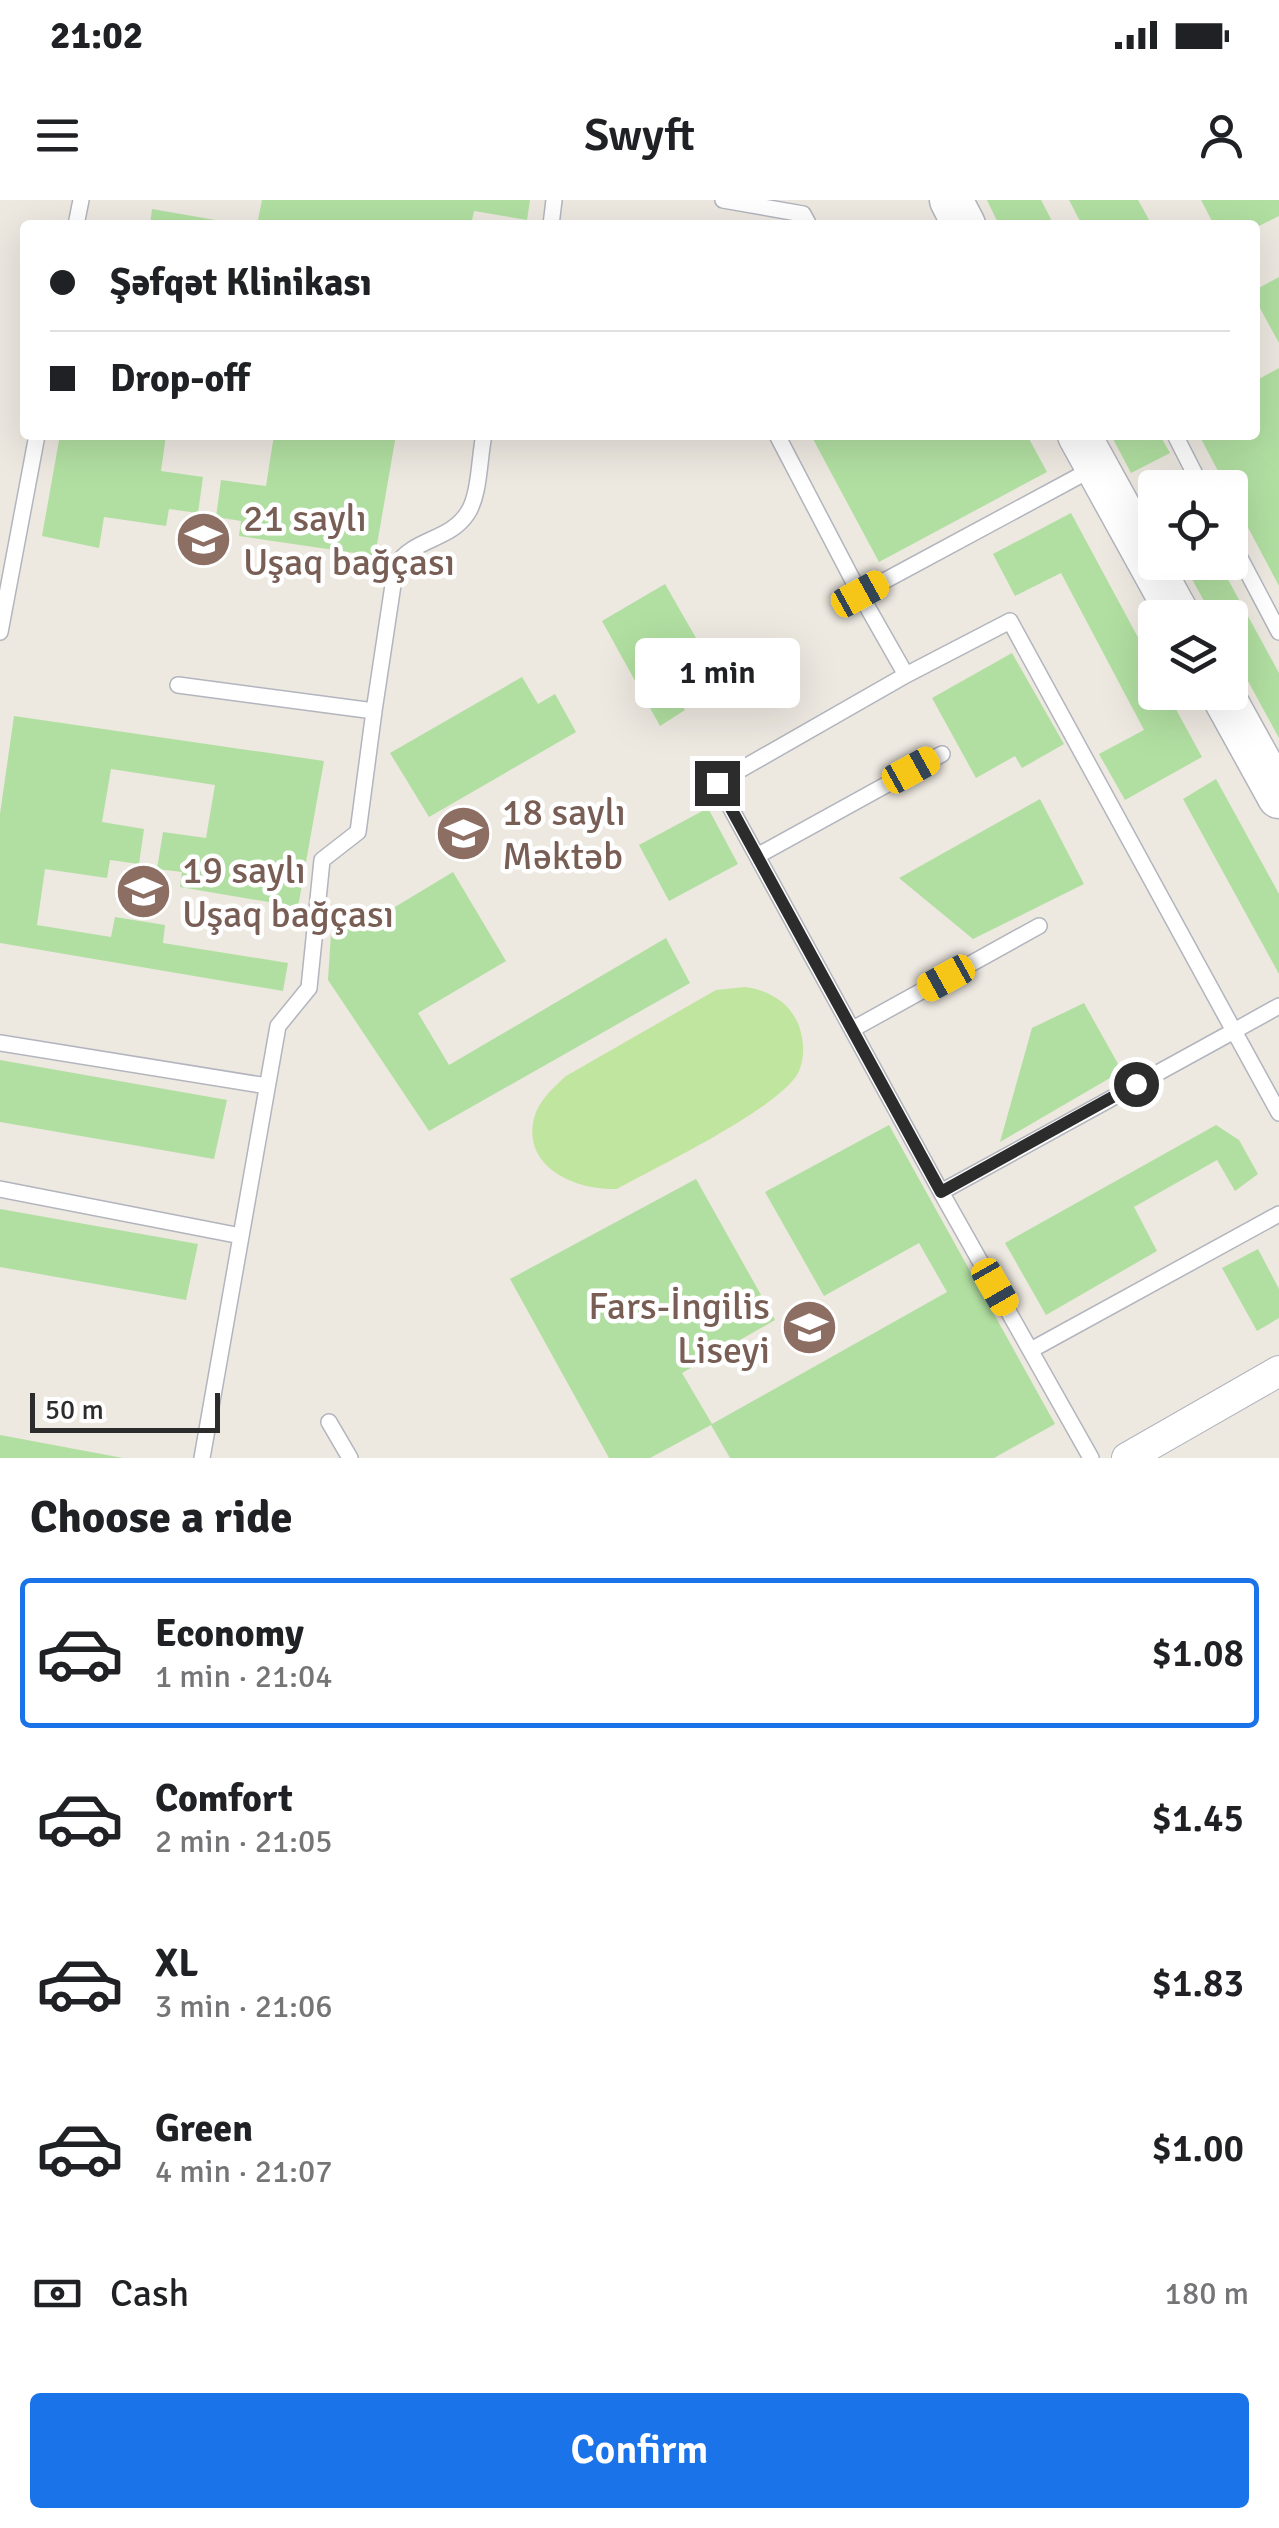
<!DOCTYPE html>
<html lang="en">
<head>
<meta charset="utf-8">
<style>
	:root { --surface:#fff; --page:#f2f2f2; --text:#202124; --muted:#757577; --line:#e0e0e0; --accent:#1a73e8 }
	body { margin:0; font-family:Signika,sans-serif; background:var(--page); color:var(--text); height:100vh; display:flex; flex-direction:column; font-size:38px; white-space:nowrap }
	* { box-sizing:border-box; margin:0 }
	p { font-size:32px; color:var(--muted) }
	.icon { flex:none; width:55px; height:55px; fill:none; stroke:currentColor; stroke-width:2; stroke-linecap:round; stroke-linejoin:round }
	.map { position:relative; height:1258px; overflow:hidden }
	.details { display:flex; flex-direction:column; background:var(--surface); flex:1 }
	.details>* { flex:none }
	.banner { position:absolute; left:20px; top:20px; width:1240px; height:220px; border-radius:10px; box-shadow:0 10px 40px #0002; display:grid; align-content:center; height:220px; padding:0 30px; background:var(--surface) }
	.controls { position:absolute; left:1138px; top:270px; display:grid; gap:20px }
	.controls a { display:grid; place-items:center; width:110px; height:110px; border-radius:10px; background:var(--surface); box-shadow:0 10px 40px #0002; font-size:50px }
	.scale { position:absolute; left:30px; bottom:25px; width:190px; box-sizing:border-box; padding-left:10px; border:5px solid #2c2c2c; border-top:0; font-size:28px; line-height:35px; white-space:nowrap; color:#2c2c2c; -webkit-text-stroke:8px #fff; paint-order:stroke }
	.end { position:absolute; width:45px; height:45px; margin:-22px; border:12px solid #2c2c2c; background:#fff; box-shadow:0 0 0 5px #fff }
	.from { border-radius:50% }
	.bubble { position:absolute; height:70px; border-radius:10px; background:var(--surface); box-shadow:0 10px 40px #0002; font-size:32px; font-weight:600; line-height:70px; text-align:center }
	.car { position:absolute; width:30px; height:60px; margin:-30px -15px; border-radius:12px; box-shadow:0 0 8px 2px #0007; background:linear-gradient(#f5c518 24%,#345 0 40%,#f5c518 0 76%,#345 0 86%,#f5c518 0) }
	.banner b { display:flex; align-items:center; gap:35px; height:95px; font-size:38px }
	.banner b+b { border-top:2px solid var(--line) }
	.banner i { width:25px; height:25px; background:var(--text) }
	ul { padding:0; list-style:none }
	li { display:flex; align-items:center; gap:30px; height:150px; margin:0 20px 15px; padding:0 10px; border:5px solid transparent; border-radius:10px }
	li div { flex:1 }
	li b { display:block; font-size:38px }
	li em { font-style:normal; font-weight:600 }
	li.current { border-color:var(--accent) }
	li>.icon { width:90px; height:90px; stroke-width:1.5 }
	h2 { padding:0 30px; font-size:45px; line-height:120px }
	.pay { display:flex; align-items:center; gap:25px; height:110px; padding:0 30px; font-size:38px }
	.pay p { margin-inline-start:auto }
	.primary-button { display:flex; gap:20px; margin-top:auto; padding:20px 30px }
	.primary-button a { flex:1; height:115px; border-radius:10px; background:var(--accent); color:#fff; font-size:40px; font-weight:600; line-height:115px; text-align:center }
	.status { display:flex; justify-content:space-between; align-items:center; height:70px; padding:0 50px; background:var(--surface); direction:ltr }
	.status svg { height:28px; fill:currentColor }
	header { display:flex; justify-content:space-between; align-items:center; height:130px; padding:0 30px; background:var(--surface); font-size:45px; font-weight:600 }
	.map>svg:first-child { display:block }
	.green { fill:#b1dfa1 }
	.pitch { fill:#c0e59e }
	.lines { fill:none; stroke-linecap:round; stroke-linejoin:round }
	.service-casing { stroke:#b3b5be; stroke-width:18 }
	.minor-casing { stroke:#b3b5be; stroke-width:32 }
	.secondary-casing { stroke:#b3b5be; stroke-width:45 }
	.service { stroke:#fff; stroke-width:15 }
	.minor { stroke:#fff; stroke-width:30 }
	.secondary { stroke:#fff; stroke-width:42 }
	.route { stroke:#2c2c2c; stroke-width:12 }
	.labels { text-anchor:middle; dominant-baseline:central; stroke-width:9; stroke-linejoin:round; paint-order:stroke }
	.education-label { font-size:38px; fill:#785e54; stroke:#fff; text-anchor:start }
</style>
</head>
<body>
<div class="status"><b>21:02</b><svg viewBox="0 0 49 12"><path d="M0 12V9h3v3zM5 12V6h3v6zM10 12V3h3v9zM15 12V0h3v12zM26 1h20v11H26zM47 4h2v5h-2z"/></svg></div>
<header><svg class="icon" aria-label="menu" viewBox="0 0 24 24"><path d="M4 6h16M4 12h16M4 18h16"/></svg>Swyft<svg class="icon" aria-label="person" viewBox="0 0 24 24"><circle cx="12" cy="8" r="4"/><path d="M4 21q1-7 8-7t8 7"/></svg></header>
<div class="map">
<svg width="1279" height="1258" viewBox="0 0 1279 1258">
	<rect width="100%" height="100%" fill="#ede8e0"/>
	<path class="green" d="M262,0h268l-3,20 -53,-9 -3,14h-214z
		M987,0h54l13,25h-55z
		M1069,0h69l14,25h-70z
		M1201,0h78v16l-24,12 -41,-3z
		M152,9l92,16h-94z
		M1279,77v66l-24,-44v-9z
		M1279,168v218l-80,-151h56v-54z
		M60,235h106l-5,36 42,6 -5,36 -29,-4 -3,17 -62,-9 -5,31 -57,-12z
		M274,235h122l-21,121 -136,-20 2,-15 -25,-4 5,-37 45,6z
		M821,235h206l20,37 -168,90 -66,-123z
		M1111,235h49l10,18 -39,20z
		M1071,313l84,156v23l12,1 35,64 -77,43 -26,-46 45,-24 -83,-157 -46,23 -22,-42z
		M1183,363h36l60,110v65l-49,-90v-30l-17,-1z
		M665,384l31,54 -39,22 28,50 -25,16 -58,-105z
		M1012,453l52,91 -42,24 -7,-12 -39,22 -44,-80z
		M522,477l16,27 17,-10 21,38 -147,85 -39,-64z
		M14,516l310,45 -26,146 -118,-20 2,-15 -25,-3 6,-37 43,6 9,-53 -104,-16 -9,53 42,7 -5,35 -29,-4 -3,18 -62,-9 -8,56 74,12 4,-20 50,8 -2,18 125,20 -5,28 -283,-48v-129z
		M1216,579l63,115v80l-96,-175z
		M1040,599l44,85 -111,55 -74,-61z
		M708,608l30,56 -69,37 -30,-56z
		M453,672l53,89 -88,52 31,52 217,-127 24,45 -261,148 -101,-151 3,-47 34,-8z
		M1084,803l38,68 -122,71 32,-114z
		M0,860l227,40 -13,59 -214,-37z
		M889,925l166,299 -61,34h-264l-19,-33 -61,33h-41l-99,-179 186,-100 79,141 -93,53 30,51 235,-132 -28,-49 -95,53 -59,-104z
		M1216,925l23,15 19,34 -23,17 -18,-31 -83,47 23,44 -111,64 -41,-72z
		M0,1009l198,35 -12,56 -186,-33z
		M1258,1049l21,40v29l-22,13 -35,-63z
		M0,1235l123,23h-123z"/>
	<path class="pitch" d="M745,787c23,3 45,15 54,39 5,14 6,31 0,45 -15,35 -144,97 -182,118 -43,2 -100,-24 -81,-77 6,-14 19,-26 30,-36l150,-86z"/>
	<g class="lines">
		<defs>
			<path id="service" d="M723,0l80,14 6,11
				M76,25l5,-25
				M551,25l3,-25
				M777,235l83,159 232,-125
				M1175,235l27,53
				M1230,339l49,93
				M860,394l46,81 104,-54 224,410 45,-25
				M0,432l37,-197
				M906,475l-189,108 224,409 293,-161 45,82
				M178,485l196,26 22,-146c18,-27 53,-24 71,-51 13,-18 12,-57 17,-79
				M757,656l185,-102
				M853,829l186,-103
				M0,843l267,43
				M0,989l241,47
				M941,992l150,266
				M1031,1150l248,-136
				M329,1222l21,36
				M202,1258l76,-432 31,-38 13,-128 36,-28 16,-121"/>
			<path id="minor" d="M1127,1258l152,-87"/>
			<path id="secondary" d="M951,0l13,25
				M1079,235l101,183
				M1221,492l58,105"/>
		</defs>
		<use href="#service" class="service-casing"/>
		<use href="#minor" class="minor-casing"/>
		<use href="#secondary" class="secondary-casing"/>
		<use href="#service" class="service"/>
		<use href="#minor" class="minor"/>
		<use href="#secondary" class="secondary"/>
	</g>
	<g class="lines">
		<path class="route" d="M717,583l224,409 195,-108"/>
	</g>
	<defs>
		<symbol id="school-disc" viewBox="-11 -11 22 22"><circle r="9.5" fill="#8d6e63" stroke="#fff"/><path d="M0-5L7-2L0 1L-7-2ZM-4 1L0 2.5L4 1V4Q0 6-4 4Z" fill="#fff"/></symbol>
	</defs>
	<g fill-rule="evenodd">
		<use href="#school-disc" x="172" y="308" width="63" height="63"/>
		<use href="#school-disc" x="432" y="602" width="63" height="63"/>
		<use href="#school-disc" x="112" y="660" width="63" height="63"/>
		<use href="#school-disc" x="778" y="1096" width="63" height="63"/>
	</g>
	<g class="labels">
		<g class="education-label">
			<text x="243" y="318">21 saylı<tspan x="243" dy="44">Uşaq bağçası</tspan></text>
			<text x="502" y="612">18 saylı<tspan x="502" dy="44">Məktəb</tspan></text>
			<text x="182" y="670">19 saylı<tspan x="182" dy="44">Uşaq bağçası</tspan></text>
			<text x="770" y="1106" text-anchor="end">Fars-İngilis<tspan x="770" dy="44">Liseyi</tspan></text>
		</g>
	</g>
</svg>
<div class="controls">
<a><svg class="icon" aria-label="locate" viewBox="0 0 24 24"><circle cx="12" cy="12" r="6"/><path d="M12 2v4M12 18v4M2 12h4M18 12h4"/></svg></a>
<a><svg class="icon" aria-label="layers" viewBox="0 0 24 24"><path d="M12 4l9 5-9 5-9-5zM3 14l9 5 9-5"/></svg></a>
</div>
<div class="scale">50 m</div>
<i class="end from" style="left:1136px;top:884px"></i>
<i class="end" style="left:717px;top:583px"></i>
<div class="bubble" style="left:635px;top:438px;width:165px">1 min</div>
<i class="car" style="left:860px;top:394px;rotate:61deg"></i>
<i class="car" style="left:911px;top:570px;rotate:61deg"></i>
<i class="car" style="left:946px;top:778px;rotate:241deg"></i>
<i class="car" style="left:995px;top:1087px;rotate:150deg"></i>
<div class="banner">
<b><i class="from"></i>Şəfqət Klinikası</b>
<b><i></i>Drop-off</b>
</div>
</div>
<section class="details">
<h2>Choose a ride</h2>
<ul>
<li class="current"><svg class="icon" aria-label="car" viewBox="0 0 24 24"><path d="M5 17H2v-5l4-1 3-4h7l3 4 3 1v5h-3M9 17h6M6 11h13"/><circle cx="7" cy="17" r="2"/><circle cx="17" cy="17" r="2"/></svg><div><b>Economy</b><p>1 min · 21:04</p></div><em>$1.08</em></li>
<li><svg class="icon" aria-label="car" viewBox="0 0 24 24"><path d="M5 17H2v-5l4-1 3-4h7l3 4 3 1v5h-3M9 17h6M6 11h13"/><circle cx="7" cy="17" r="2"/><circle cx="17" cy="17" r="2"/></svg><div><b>Comfort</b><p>2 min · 21:05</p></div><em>$1.45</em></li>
<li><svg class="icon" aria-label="car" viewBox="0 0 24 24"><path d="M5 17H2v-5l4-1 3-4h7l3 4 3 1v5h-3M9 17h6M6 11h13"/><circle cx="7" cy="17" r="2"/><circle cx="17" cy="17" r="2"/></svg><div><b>XL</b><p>3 min · 21:06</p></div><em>$1.83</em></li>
<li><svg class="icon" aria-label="car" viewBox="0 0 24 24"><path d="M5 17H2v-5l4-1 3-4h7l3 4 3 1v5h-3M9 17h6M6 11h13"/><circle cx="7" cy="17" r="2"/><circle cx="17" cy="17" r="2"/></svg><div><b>Green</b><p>4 min · 21:07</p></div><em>$1.00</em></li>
</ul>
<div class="pay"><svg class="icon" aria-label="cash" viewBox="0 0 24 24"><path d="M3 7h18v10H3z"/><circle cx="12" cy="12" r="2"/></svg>Cash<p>180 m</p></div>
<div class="primary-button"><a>Confirm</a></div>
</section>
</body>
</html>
